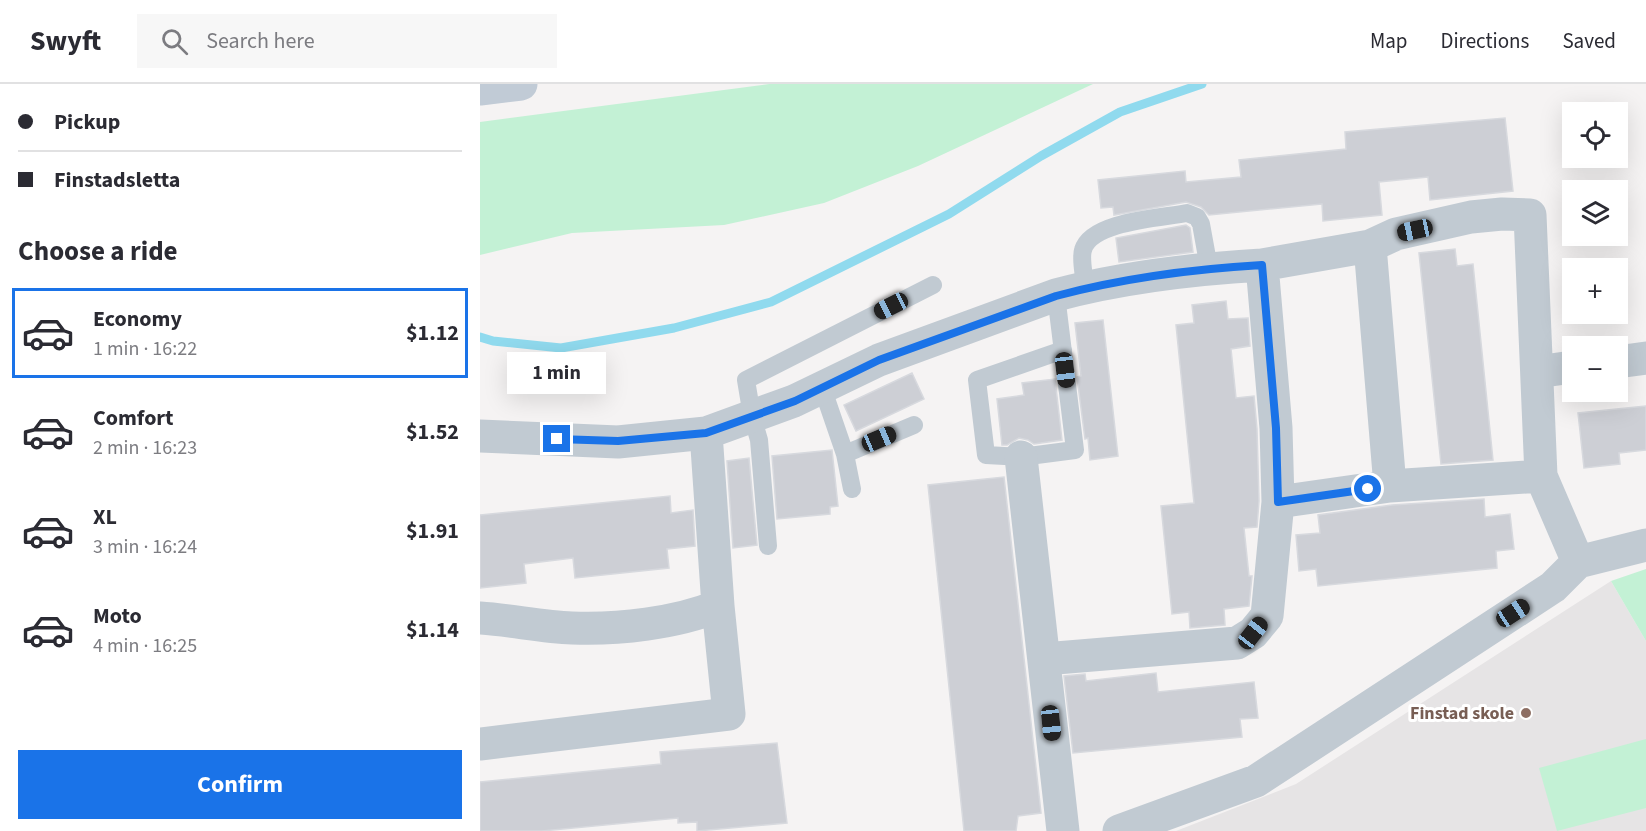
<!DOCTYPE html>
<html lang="en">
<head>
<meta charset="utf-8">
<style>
	:root { --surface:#fff; --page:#f7f7f7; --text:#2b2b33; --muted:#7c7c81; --line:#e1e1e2; --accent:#1a73e8 }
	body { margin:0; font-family:"Source Sans 3",sans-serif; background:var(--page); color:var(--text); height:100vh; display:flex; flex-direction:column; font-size:22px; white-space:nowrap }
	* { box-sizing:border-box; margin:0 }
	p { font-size:20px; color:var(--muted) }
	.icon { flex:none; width:33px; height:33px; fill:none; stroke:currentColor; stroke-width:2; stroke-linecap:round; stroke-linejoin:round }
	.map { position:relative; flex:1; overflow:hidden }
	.details { display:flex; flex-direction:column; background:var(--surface); width:480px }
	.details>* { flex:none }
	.guide { display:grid; align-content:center; height:132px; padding:0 18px; background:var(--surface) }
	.tools { position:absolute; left:1082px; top:18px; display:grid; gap:12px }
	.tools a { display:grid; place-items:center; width:66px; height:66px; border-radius:0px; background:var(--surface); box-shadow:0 6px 24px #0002; font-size:30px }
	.end { position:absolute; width:27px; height:27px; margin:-14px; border:8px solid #1a73e8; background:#fff; box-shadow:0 0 0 3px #fff }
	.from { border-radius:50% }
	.bubble { position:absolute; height:42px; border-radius:0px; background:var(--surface); box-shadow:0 6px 24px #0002; font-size:20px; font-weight:700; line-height:42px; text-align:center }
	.car { position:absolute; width:18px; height:36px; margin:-18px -9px; border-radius:8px; box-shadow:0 0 4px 2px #0007; background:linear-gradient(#222 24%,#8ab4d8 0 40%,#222 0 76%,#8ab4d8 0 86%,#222 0) }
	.guide b { display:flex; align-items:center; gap:21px; height:57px; font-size:22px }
	.guide b+b { border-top:2px solid var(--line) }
	.guide i { width:15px; height:15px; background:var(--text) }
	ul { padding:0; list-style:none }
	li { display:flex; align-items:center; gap:18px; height:90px; margin:0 12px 9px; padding:0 6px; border:3px solid transparent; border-radius:0px }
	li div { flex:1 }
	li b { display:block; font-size:22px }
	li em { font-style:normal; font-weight:700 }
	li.selected { border-color:var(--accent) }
	li>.icon { width:54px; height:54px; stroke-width:1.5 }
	h2 { padding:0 18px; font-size:27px; line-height:72px }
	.button { display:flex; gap:12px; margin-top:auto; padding:12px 18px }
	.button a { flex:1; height:69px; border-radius:0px; background:var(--accent); color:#fff; font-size:24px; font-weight:700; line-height:69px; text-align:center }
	header { display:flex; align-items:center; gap:36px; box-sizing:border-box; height:84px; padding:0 30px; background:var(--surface); border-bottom:2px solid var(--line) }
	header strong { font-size:28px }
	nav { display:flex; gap:33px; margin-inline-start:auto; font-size:21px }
	.search { width:420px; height:54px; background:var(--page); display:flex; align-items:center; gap:15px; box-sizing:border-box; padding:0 21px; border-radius:0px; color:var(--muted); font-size:22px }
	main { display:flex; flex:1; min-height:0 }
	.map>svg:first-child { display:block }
	.education { fill:#e6e4e5 }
	.green { fill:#c3f1d5 }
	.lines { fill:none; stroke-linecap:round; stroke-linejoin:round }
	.stream { stroke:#90daee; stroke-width:9 }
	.building { fill:#cdcfd5; stroke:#d7d9de; stroke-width:1.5 }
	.lane { stroke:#c1cad2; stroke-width:18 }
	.street { stroke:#c1cad2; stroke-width:33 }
	.secondary { stroke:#c1cbd6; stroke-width:33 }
	.route { stroke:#1a73e8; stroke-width:8 }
	.education-dot { fill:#8d6e63; stroke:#fff; stroke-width:2 }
	.labels { text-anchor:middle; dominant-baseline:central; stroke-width:6; stroke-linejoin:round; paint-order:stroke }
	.education-label { font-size:18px; font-weight:bold; fill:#785e54; stroke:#fff; text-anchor:end }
</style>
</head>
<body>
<header>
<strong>Swyft</strong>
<div class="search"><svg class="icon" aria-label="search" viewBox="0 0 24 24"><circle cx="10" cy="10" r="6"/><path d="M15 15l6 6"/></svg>Search here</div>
<nav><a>Map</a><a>Directions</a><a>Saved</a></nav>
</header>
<main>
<section class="details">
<div class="guide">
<b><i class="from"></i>Pickup</b>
<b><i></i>Finstadsletta</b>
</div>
<h2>Choose a ride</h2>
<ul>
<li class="selected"><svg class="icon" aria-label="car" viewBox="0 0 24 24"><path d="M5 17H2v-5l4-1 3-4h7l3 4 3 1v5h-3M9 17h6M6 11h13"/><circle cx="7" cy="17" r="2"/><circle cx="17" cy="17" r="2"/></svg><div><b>Economy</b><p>1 min · 16:22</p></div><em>$1.12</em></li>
<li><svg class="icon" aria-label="car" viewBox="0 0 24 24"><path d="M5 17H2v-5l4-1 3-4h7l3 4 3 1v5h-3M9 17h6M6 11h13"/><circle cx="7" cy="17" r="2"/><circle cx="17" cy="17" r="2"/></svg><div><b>Comfort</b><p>2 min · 16:23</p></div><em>$1.52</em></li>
<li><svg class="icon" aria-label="car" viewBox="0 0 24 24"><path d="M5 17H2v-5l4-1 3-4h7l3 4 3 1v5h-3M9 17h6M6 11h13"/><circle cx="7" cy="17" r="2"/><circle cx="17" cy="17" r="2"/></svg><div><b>XL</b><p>3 min · 16:24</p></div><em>$1.91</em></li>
<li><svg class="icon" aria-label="car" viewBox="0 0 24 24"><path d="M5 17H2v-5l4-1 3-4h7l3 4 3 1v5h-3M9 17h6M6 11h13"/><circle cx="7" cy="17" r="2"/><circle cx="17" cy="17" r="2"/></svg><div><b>Moto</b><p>4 min · 16:25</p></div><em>$1.14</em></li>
</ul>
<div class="button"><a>Confirm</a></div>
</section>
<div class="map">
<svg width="1166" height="747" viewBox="0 0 1166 747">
	<rect width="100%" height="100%" fill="#f5f3f3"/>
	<path class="education" d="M1131,497l35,60v190h-470l120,-47z"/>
	<path class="green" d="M289,0h324l-175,82 -94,37 -100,22 -152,8 -92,22v-133z
		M1166,485v72l-35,-60z
		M1166,655v69l-89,23 -18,-63z"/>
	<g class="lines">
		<path class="stream" d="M0,253l13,4 68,7 113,-20 97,-26 178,-88 92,-58 79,-44 82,-28"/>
	</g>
	<path class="building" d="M1025,34l8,73 -83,9 -2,-23 -49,5 3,33 -59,6 -1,-17 -113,11 -8,-8 -15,-5 -72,13 -1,-8 -12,1 -3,-28 87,-9 1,11 55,-5 -2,-17 107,-11 -1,-17z
		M706,141l4,3 3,24 -74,10 -3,-24z
		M975,165l2,17 16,-2 20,196 -52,4 -22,-211z
		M746,217l2,18 20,-1 2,28 -19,3 5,49 18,-2 3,33 2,72 -2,26 -13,1 5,48h3l-3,30 -25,3 1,16 -35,3 -1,-16 -17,2 -11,-108 33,-3 -18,-178 18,-2 -2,-18z
		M623,236l15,136 -28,4 -2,-22 -3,1 -8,-62 4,-1 -6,-53z
		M432,289l12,26 -68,32 -12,-26z
		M575,295l7,61 -28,4 -6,-4 -9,-2 -12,7h-5l-5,-46 27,-4 -2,-12z
		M1166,322v44l-27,3 1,11 -36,4 -6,-55z
		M352,366l6,56 -8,1v7l-53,5 -5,-63z
		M269,374l8,87 -24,3 -6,-87z
		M524,393l37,336 -23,3 -2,15h-52l-36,-346z
		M190,412l1,17 22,-3 2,36 -28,3 2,19 -94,10 -2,-20 -49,6 2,19 -46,5v-73z
		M1004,415l1,18 25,-3 4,35 -18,2 1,17 -179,18 -2,-17 -17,2 -3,-36 24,-2 -2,-18 74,-10z
		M676,589l2,19 96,-10 4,36 -18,1 2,18 -169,16 -9,-77 21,-2 1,7z
		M297,659l10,80 -90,8v-9l-19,1v-5l-136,13h-62v-49l181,-18 -1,-12z"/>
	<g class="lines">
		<path class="lane" d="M605,204c0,-11 -5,-28 -2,-38 8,-29 79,-32 104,-37l10,4 4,7 8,44
			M576,211l19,155 -54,7 -35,-2 -9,-75 86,-30
			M342,303l23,67 7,35
			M365,370l69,-29
			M288,462l-9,-106 -7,-24 -6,-36 187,-95"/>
		<path class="street" d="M890,162l20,240
			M1137,278l29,-4
			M1057,288l35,-5
			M0,352l138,6 88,-9 88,-32 85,-41 177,-65c67,-18 137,-26 206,-30
			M541,373l42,374
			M1061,392l-151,10 -112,16 -2,-74 -14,-163 108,-19 26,-12 75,-17 31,-3 28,1 11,261 37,86 68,-17
			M0,534c31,2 62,9 92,10 45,2 105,-5 146,-22
			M564,575l193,-16 16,-10 14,-17 11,-114
			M0,660l249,-30 -11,-108 -12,-173
			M639,747l137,-50 297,-194 25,-25"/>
		<path class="secondary" d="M0,5l41,-5"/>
	</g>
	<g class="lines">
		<path class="route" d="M77,355l61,2 88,-8 89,-32 84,-41 177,-64c67,-18 137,-27 206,-31l14,163 2,74 90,-13"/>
	</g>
	<circle class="education-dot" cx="1046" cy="629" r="6"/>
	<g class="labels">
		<g class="education-label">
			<text x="1034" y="629">Finstad skole</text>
		</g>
	</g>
</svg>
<div class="tools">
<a><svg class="icon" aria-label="locate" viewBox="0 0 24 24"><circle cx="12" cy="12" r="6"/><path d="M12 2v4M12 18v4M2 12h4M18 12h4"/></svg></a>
<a><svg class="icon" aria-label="layers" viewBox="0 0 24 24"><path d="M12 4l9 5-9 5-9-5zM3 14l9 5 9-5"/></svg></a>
<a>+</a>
<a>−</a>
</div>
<i class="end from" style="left:888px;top:405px"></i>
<i class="end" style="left:77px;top:355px"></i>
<div class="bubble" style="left:27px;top:268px;width:99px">1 min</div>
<i class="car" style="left:935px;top:146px;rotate:258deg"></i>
<i class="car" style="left:411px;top:222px;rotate:243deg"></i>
<i class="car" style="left:585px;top:286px;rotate:173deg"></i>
<i class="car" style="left:399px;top:355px;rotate:67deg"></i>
<i class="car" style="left:1033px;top:529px;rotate:57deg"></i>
<i class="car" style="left:773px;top:549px;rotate:38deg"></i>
<i class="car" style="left:571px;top:639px;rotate:174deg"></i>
</div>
</main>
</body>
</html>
